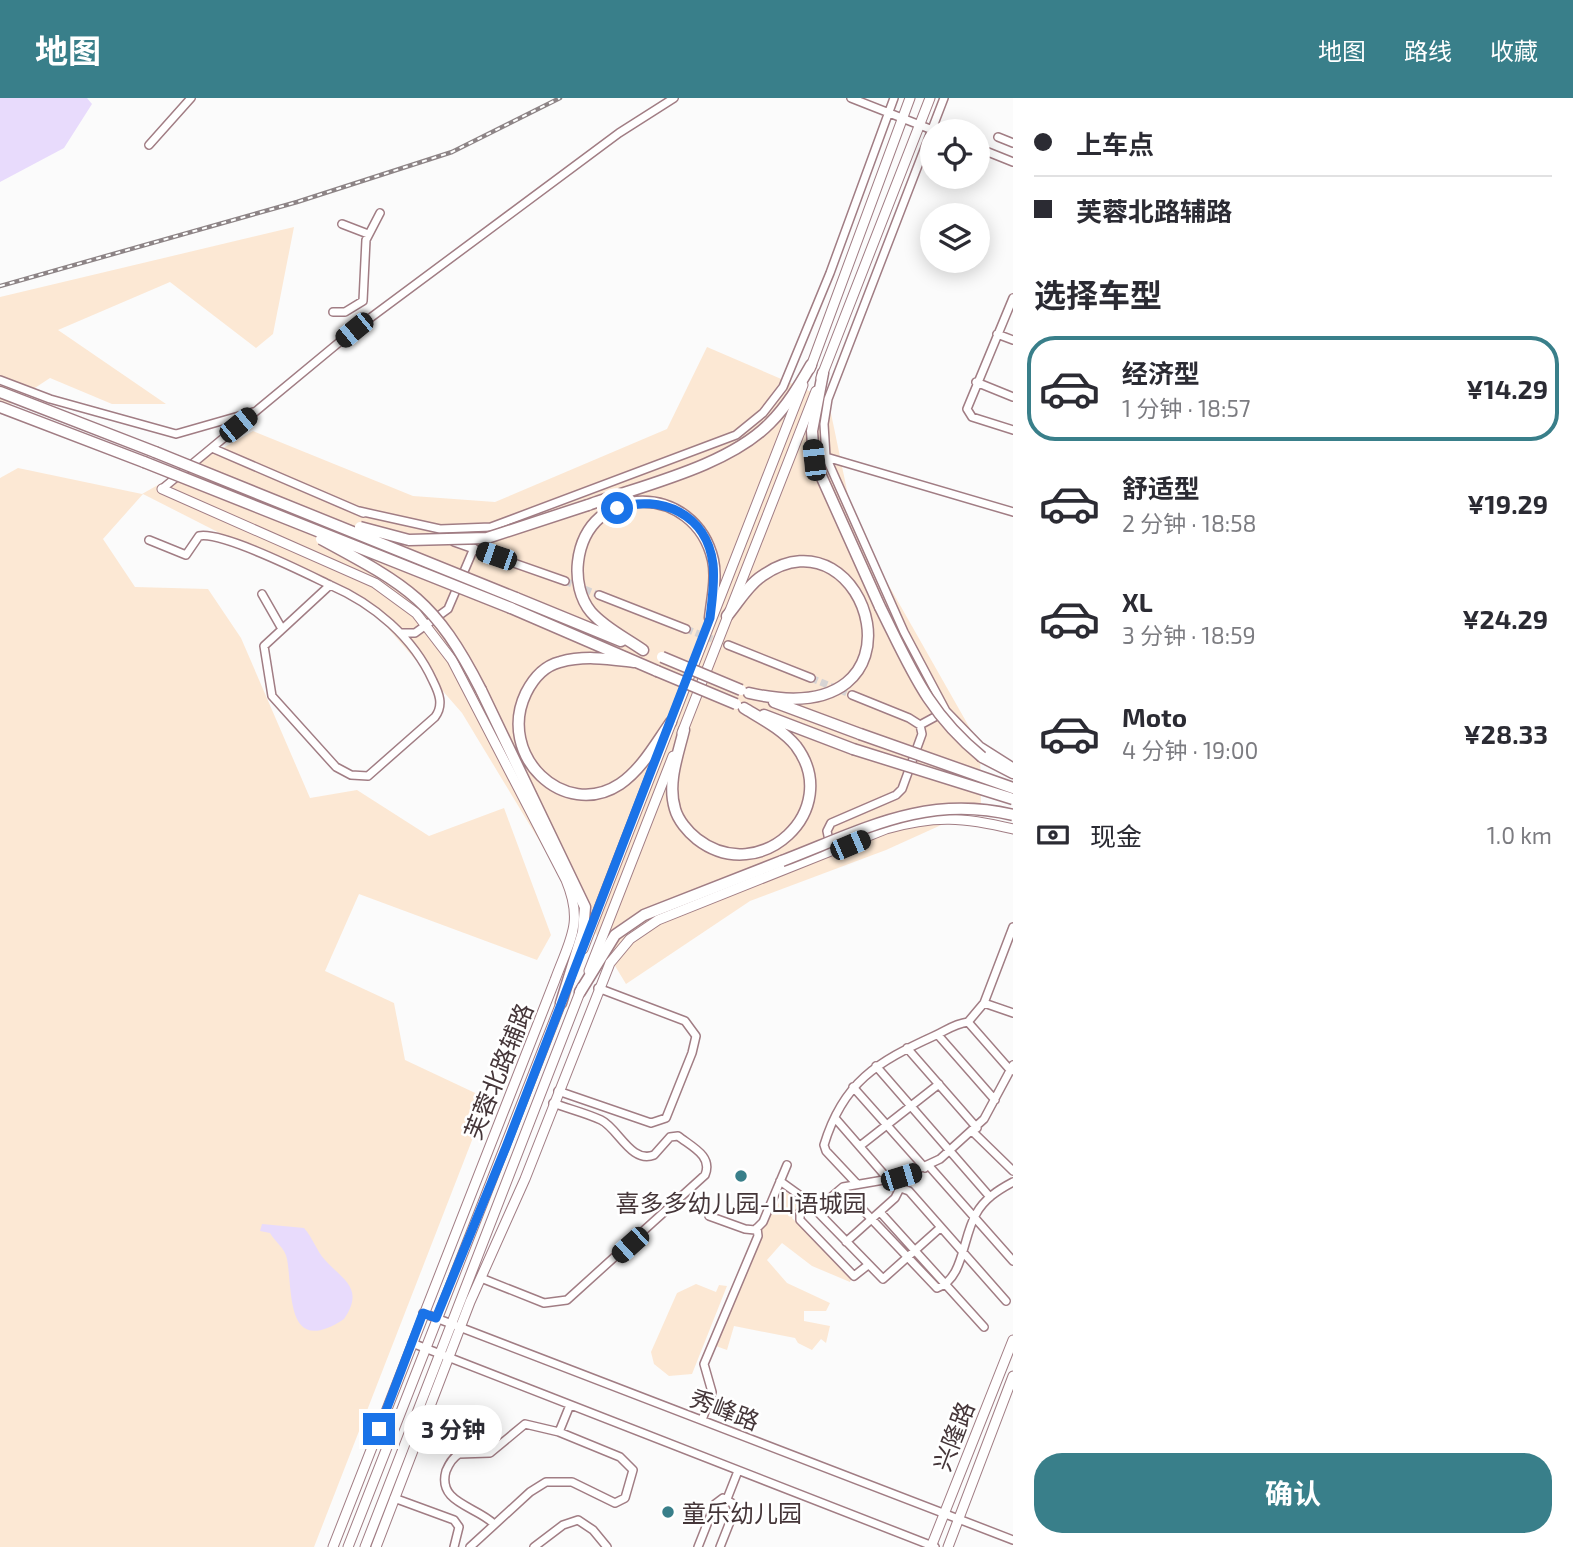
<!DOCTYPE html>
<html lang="zh">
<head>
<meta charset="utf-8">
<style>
	:root { --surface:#fff; --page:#f7f7f7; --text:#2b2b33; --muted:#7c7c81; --line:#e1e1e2; --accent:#397f8a }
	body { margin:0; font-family:"Exo 2","Noto Sans SC",sans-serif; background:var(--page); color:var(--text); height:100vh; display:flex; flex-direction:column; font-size:26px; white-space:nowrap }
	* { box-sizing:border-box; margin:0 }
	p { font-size:23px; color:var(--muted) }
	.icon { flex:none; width:38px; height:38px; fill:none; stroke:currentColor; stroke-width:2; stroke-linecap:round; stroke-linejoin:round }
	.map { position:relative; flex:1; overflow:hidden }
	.details { display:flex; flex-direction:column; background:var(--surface); width:560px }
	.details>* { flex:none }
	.banner { display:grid; align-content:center; height:154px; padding:0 21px; background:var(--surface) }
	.buttons { position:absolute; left:920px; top:21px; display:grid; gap:14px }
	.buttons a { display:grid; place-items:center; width:70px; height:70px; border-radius:50%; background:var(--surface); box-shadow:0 4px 18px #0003; font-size:35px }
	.end { position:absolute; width:32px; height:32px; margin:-16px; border:9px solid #1a73e8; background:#fff; box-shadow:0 0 0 4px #fff }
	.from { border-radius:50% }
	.bubble { position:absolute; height:49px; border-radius:24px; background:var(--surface); box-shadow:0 4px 18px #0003; font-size:23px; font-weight:700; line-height:49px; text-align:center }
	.car { position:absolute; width:21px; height:42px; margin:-21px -10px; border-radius:9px; box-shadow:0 0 5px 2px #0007; background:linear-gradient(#222 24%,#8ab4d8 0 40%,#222 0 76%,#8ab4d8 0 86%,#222 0) }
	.banner b { display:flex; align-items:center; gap:24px; height:66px; font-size:26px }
	.banner b+b { border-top:2px solid var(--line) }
	.banner i { width:18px; height:18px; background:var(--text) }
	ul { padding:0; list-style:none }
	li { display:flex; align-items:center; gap:21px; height:105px; margin:0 14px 10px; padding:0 7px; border:4px solid transparent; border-radius:28px }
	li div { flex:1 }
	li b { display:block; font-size:26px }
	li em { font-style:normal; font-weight:700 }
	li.active { border-color:var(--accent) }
	li>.icon { width:63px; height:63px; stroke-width:1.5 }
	h2 { padding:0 21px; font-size:32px; line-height:84px }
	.pay { display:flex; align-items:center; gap:18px; height:77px; padding:0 21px; font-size:26px }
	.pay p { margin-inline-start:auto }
	.button { display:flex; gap:14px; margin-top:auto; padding:14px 21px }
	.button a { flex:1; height:80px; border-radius:28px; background:var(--accent); color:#fff; font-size:28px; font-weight:700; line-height:80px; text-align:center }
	header { display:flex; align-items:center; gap:42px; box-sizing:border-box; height:98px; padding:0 35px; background:var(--accent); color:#fff }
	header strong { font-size:33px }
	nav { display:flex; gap:38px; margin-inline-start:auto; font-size:24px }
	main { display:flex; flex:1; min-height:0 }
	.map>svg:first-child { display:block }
	.green { fill:#fce8d4 }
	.water { fill:#e8dbfc }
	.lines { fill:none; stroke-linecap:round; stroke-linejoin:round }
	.minor-tunnel { stroke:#d7d4d4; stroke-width:7; stroke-dasharray:7 3.5; stroke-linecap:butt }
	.minor-casing { stroke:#a17d84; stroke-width:10 }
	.major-casing { stroke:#a17d84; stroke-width:11 }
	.highway-casing { stroke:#a17d84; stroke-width:13 }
	.minor { stroke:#fff; stroke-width:7 }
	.major { stroke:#fff; stroke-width:9 }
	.highway { stroke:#fff; stroke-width:10 }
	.rail-casing { stroke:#8d8486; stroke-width:4.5 }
	.rail { stroke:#fff; stroke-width:2; stroke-dasharray:5; stroke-linecap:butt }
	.highway-bridge-casing { stroke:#a17d84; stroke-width:13; stroke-linecap:butt }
	.highway-bridge { stroke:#fff; stroke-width:10 }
	.route { stroke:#1a73e8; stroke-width:9 }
	.poi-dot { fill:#397f8a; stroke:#fff; stroke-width:2.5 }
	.labels { text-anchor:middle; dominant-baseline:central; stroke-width:5; stroke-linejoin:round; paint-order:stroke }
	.street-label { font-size:24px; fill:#453639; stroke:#fff }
	.poi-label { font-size:24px; fill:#453639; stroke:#fff }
</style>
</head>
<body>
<header>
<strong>地图</strong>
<nav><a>地图</a><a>路线</a><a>收藏</a></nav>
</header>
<main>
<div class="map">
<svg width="1013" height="1449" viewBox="0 0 1013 1449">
	<rect width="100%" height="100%" fill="#fbfbfb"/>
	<path class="green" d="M294,129l-21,107 -17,14 -86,-66 -112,48 108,74h-54l-62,-26 -50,33v-114z
		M707,249l121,52 26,125 126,222 1,61 -95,43 -136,51 -124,83 -164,-271 -89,-102 -230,-117 -40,45 32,48 73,2 33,49 69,160 47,-8 72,46 75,-28 47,127 -14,25 -178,-66 -34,77 69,32 11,57 83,39 -174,448h-314v-1069l18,-10 124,26 111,-63 160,65 82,6 172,-73z
		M783,1092l17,12 -8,16 60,59 -2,5 -38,-16 -30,-23 -15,17 20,23 43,20 -4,8h-22v10l26,5 -4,17 -5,-4 -9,11 -14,-7 -3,-5 -61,-12 -7,24 -14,-5 5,-24 26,-55c1,-10 20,-45 26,-56l7,-2z
		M696,1186l20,8 3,-7 8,1 -35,88 -23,2 -15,-12 -3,-12 26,-59z"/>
	<path class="water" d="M0,0h87l5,6 -28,44 -64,34z
		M262,1126l42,4c9,10 12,22 21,32 18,20 40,28 19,59 -59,39 -51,-28 -57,-60 -2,-11 -12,-17 -17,-26l-10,-2z"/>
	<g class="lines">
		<path class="minor-tunnel" d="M565,483l34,14
			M686,531l42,16
			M811,580l41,17"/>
		<defs>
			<path id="minor" d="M851,0l84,33
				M944,0l-116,301 -4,25 2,33 78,175 42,79 34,35 33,21
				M998,39l15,6
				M149,47l42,-47
				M978,50l35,14
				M342,126l26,10
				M1013,200l-46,111 5,8 41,13
				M333,214h12l18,-11 3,-61 14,-27
				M997,236l16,6
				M0,282l50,19 126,35 77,-22
				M976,284l37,15
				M212,350l151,65
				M826,359l187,55
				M162,391l192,-159 265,-197 55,-35
				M359,413l81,18 51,-2 245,-92 27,-22 20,-26 47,-114 64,-175
				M149,442l37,15 13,-19c23,-5 106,37 131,49 44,19 83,52 103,96 6,12 11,24 2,36l-67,59 -17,-1 -15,-8 -64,-71 -8,-50 66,-61
				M454,444l111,39
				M262,496l20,35
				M599,497l87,34
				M401,535h14l33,-24 26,-61
				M728,547l83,33
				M920,627l24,-13
				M830,747l-3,-14 4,-8 65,-28 6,-6 20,-55 -2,-9 -11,-7 -57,-23
				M984,905l29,10
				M968,924l43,49
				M938,937l57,65
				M907,950l70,80
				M876,968l114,131
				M853,989l72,81
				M558,993l93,32 15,-5 26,-65 4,-17 -11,-15 -87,-33
				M835,1020l53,61
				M973,1034l40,39
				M860,1048l79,-62
				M929,1068l84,95
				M780,1083l25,18 78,80 57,-51
				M857,1086l-31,-33 -2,-6c19,-63 53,-83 110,-109 13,-6 20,-12 34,-14l16,-19 29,-76
				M842,1090l95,100c27,-9 25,-50 39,-74 8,-15 22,-24 37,-32
				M901,1090l8,3 97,110
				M809,1105l-9,9v8l54,56 14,-11
				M816,1112l27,-23 58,-10 39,-18 44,-40 29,-54
				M880,1114l104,115
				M709,1118l36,13 10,1 8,-8 24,-57
				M846,1144l49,-44 6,-12
				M481,1180l63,25 23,-3 138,-125c8,-19 -13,-28 -27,-39l-8,1 -16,18c-23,9 -36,-27 -53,-35 -15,-7 -32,-11 -48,-17
				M423,1215l590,227
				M412,1245l523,204
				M702,1322l10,-28 -8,-28 54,-128 -1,-8
				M559,1334l11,-27
				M394,1400l60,22 5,7 -5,20
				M727,1401l11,-28
				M470,1449l60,-55 16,-10h26l43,21 10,-5 8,-28 -13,-13 -61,-25 -34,-8 -35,29 -31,1c-7,4 -10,10 -13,17 -9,32 30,35 48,53
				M534,1449l29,-22 15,-5 15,10 14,17
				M698,1449l17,-43 8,-6 9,5 3,6 -15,38"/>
			<path id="major" d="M810,271l100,-271
				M821,280l109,-280
				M162,391l213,94 41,30 36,47 114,220c18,43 4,59 -11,100l-222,567
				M682,635l134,-342
				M583,851l220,-564
				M589,873l84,-215
				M348,1449l215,-549
				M365,1449l217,-560
				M376,1449l94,-245 55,-123 85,-216 20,-24 28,-19 228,-91c48,-14 78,-12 127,0
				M931,1449l82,-207
				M948,1449l65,-171"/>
			<path id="highway" d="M823,275l-11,58 2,29 66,147
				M0,294l155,60
				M0,309l144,55
				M588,407c56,-20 140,-39 182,-82 17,-17 29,-37 41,-58
				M516,500l105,43
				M511,510l146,63
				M727,518c11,-13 21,-31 35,-40 106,-75 178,161 -13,117
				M643,552c-17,-12 -38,-22 -52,-38 -11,-13 -15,-33 -13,-50 9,-80 117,-80 135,-2 4,18 -1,39 -3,58
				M634,564c-25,-3 -49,-7 -74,0 -16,4 -27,17 -34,31 -30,62 38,128 94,91 22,-15 36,-41 51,-62
				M481,592l104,217 -2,25 -22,71
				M774,604l86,32
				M764,617l89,34
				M684,632c-6,25 -17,53 -9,79 3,11 13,23 22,30 63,49 147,-29 99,-93 -13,-16 -34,-27 -52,-38
				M982,659l31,16
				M580,894l35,-57 29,-20 138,-54"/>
		</defs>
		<use href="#minor" class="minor-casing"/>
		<use href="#major" class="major-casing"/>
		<use href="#highway" class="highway-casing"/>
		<use href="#minor" class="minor"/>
		<use href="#major" class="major"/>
		<use href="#highway" class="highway"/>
		<defs>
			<path id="rail" d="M0,188l297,-84 155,-50 108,-54"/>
		</defs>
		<use href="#rail" class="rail-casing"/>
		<use href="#rail" class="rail"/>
		<defs>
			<path id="highway-bridge" d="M155,354l361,146
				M144,364l367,146
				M360,429l49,13 78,-2 101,-33
				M321,441c87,47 114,61 160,151
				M880,509c31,62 47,105 102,150
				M662,559l79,33
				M657,573l79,33
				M860,636l153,54
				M853,651l160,50
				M782,763c81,-31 143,-67 231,-46"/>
		</defs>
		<use href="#highway-bridge" class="highway-bridge-casing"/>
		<use href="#highway-bridge" class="highway-bridge"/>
	</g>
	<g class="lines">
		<path class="route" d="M379,1331l44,-116 13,5 70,-171 204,-529c2,-18 5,-36 3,-54 -6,-50 -52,-70 -96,-56"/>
	</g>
	<g class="poi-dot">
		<circle cx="741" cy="1078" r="7"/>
		<circle cx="668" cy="1414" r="7"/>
	</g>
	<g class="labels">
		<g class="street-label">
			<text transform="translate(498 973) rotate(-68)">芙蓉北路辅路</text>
			<text transform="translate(725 1311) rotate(21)">秀峰路</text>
			<text transform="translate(953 1338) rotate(-69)">兴隆路</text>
		</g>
		<g class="poi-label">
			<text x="741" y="1104">喜多多幼儿园-山语城园</text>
			<text x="682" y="1414" text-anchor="start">童乐幼儿园</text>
		</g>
	</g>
</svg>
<div class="buttons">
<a><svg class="icon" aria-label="locate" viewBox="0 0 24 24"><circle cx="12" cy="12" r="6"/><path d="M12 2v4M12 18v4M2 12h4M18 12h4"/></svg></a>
<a><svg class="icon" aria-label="layers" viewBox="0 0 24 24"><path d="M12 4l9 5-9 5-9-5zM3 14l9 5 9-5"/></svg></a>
</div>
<i class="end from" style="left:617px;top:410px"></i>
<i class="end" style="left:379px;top:1331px"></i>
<div class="bubble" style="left:404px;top:1307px;width:98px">3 分钟</div>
<i class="car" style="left:354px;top:232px;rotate:231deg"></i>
<i class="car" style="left:238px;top:327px;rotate:51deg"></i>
<i class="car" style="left:814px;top:362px;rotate:354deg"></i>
<i class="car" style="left:496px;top:458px;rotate:289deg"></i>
<i class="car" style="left:850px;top:747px;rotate:67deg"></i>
<i class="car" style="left:901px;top:1079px;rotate:73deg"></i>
<i class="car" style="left:630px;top:1147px;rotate:228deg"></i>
</div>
<section class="details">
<div class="banner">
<b><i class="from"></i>上车点</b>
<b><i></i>芙蓉北路辅路</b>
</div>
<h2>选择车型</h2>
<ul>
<li class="active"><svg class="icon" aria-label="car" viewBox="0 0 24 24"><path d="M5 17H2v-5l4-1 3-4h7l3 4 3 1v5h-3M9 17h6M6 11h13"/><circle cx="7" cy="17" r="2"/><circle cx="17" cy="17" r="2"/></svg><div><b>经济型</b><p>1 分钟 · 18:57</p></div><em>¥14.29</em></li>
<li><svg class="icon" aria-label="car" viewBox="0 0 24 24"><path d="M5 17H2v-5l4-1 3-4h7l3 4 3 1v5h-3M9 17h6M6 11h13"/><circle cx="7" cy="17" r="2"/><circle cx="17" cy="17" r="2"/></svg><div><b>舒适型</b><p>2 分钟 · 18:58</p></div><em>¥19.29</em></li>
<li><svg class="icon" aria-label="car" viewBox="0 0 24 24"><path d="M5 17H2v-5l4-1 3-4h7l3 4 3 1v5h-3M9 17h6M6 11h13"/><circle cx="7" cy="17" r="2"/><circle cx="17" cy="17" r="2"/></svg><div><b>XL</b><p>3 分钟 · 18:59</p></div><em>¥24.29</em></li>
<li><svg class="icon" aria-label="car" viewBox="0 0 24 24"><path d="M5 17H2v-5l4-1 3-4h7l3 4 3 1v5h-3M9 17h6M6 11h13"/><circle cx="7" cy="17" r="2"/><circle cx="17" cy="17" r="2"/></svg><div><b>Moto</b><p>4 分钟 · 19:00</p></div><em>¥28.33</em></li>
</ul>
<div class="pay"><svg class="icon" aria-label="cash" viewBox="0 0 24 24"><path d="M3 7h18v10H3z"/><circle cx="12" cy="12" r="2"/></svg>现金<p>1.0 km</p></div>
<div class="button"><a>确认</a></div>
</section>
</main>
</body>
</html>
